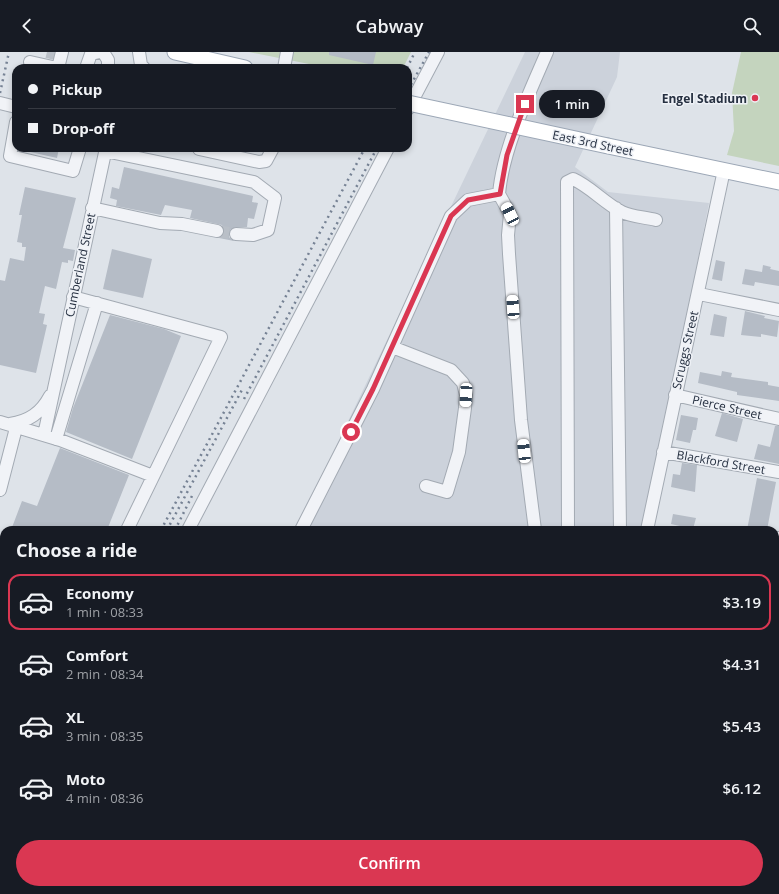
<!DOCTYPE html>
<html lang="en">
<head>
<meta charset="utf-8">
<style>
	:root { --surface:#171b24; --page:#242831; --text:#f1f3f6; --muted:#9ea1a6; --line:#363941; --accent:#da3752 }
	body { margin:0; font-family:"Open Sans",sans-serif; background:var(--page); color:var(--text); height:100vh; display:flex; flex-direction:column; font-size:15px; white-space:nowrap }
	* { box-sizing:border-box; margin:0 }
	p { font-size:13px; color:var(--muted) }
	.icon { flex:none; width:22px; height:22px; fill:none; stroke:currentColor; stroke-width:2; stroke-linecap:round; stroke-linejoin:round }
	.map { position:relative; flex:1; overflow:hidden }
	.details { position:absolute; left:0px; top:474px; width:779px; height:368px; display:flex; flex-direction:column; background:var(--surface); border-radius:12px 12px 0 0; box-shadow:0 2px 6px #0003 }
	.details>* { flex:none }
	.banner { position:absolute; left:12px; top:12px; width:400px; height:88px; border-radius:12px; box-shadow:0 2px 6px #0003; display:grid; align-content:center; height:88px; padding:0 16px; background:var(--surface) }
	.end { position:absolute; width:18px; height:18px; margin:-9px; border:5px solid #da3752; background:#fff; box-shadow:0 0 0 2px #fff }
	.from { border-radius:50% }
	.bubble { position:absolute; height:28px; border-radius:14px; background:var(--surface); box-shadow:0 2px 6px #0003; font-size:13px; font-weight:600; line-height:28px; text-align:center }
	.car { position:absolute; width:12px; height:24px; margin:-12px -6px; border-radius:5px; box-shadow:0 0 3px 1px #0007; background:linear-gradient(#fff 24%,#345 0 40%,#fff 0 76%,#345 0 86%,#fff 0) }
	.banner b { display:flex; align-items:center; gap:14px; height:38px; font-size:15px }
	.banner b+b { border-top:1px solid var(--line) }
	.banner i { width:10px; height:10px; background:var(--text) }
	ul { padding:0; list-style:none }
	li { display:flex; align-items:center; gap:12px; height:56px; margin:0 8px 6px; padding:0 8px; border:2px solid transparent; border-radius:12px }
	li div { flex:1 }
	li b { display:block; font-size:15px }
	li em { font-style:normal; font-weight:600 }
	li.selected { border-color:var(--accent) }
	li>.icon { width:36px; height:36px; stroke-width:1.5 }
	h2 { padding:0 16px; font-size:18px; line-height:48px }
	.primary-button { display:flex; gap:8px; margin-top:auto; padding:8px 16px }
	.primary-button a { flex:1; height:46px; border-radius:24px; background:var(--accent); color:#fff; font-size:16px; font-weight:600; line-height:46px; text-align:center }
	header { display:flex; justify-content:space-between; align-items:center; height:52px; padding:0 16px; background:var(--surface); font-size:18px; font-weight:600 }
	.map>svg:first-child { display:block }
	.built { fill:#ccd2db }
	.green { fill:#c4d4be }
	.building { fill:#b5bcc6 }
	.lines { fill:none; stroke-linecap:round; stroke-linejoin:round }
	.minor-tunnel { stroke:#b9bfc7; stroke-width:12; stroke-dasharray:12 6; stroke-linecap:butt }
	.minor-casing { stroke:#a3aab3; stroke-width:14 }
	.major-casing { stroke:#9ca7b6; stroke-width:17 }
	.minor { stroke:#f1f3f7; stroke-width:12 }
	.major { stroke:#fff; stroke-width:15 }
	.rail { stroke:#768294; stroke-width:2.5; stroke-dasharray:2 4; stroke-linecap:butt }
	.major-bridge-casing { stroke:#9ca7b6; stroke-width:17; stroke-linecap:butt }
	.major-bridge { stroke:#fff; stroke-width:15 }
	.route { stroke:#da3752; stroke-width:5 }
	.poi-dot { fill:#da3752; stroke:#eef1f6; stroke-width:1.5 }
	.labels { text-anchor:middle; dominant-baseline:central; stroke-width:3; stroke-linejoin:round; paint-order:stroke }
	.poi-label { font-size:12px; font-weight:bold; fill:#263041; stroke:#eef1f6; text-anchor:end }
	.street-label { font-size:12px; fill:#263041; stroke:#eef1f6 }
</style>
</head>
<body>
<header><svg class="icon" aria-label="back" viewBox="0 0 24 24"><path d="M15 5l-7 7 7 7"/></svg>Cabway<svg class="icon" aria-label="search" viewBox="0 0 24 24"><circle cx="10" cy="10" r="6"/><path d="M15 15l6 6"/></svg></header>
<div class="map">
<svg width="779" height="842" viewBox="0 0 779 842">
	<rect width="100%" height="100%" fill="#dee3e9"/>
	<path class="built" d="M525,0h95l-3,25 -42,90 33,25 101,11 -64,327h-349z
		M130,838h445v4h-447z"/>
	<path class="green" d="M249,0h162l-8,16h-74z
		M741,0h38v114l-52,-11 7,-24 -2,-38z"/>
	<path class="building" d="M329,0h47l-3,13 -44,-10z
		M26,96h33l-2,10 -31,-7z
		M124,115l129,29 -1,6 6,1 -4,16 -6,-1 -1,9h-11l-6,3 -1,7 5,4 -15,-3 5,-6 -2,-7 -32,-7 2,-8 -27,-5 -4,10 -45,-9 1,-6 -7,-2 2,-11 7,2z
		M25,135l51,11 -13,50 12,2 -2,11 -5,-1v3l-6,-1 -6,27 -11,-3 -6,27 6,1 -2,10 4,1 -11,48 -36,-8v-85l5,1 5,-23 14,3 2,-14h-4v-4l-5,-1 5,-27h-3z
		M112,197l40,10 -9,39 -40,-9z
		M716,208l9,2 -3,19 -10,-2z
		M763,213l8,2 -1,2 9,2v15l-24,-4 -1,4 -12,-2 3,-15 17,3z
		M745,259l20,5 -1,2 15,3 -2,16 -16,-3v3l-20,-2z
		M714,262l13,3 -3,20 -14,-2z
		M110,263l54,14 17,7 -49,123 -66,-27 7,-24z
		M722,319l10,2 -1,4 37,5v3l11,2v14l-42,-6v-3l-39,-9 2,-11 21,4z
		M722,361l21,6 -6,23 -22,-6z
		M681,363l17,3 -2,12h-3l-3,13 -14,-3z
		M775,374h4v38l-25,-5 4,-15 12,3z
		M60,396l69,27 -22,55h-96l11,-29 15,5z
		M682,411l15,2 -2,27 -24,-5 2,-13 7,1z
		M757,426l19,4 -9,48h-20z
		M673,462l23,4 -3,11 -22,-5z"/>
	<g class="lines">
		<path class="minor-tunnel" d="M47,0l8,2
			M217,179l19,3"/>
		<defs>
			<path id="minor" d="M103,0l5,8v8
				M139,0l2,13 3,3
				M30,10l27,6
				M58,16l4,-16
				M86,16l5,-14 9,-2
				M284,16l3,-16
				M0,51l16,4
				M408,57l30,-57
				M16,70l-6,34 63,15 7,-23
				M199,97l60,13 7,-1 7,-13
				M105,99l149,31 21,16 -7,32 -15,5 -17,-1
				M499,142l11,20 -2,21 1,19 12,166 14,110
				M92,156l68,15 22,1 35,7
				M616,156l4,322
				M699,242l80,16
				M73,245l148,40 -94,193
				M392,295l59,23 12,13 3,12 -1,13 -6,44 -12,40 -21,-6
				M675,343l104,24
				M0,370l60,18 93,36
				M10,372c19,-3 31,-11 40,-28
				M44,383l62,-287
				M56,387l41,-136
				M663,400l116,20
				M0,438l16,-62
				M188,478l200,-382
				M301,478l72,-141 78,-173 17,-16 31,-6c4,-46 30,-100 48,-142
				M568,478l-1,-348 6,-3c18,8 31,24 49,33 10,5 23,5 34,8
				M647,478l77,-360
				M775,505l4,-19
				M775,571l4,1
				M0,664l4,2
				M267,838l5,4
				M23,842l1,-4
				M132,842l2,-4
				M194,842l3,-4
				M319,842l1,-4
				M475,842l5,-4
				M572,842l1,-4
				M694,842l1,-4"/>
			<path id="major" d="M175,0l70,16
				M608,94l171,36"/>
		</defs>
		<use href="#minor" class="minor-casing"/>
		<use href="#major" class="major-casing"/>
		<use href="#minor" class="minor"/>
		<use href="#major" class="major"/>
		<path class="rail" d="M407,16l8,-16
			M408,38l21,-38
			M0,41l9,-41
			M244,347l133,-251
			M161,478l204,-382
			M167,478l76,-142
			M175,478l18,-36
			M0,635l4,-3
			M0,779l4,-8
			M0,793l4,-8
			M4,842l1,-4"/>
		<defs>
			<path id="major-bridge" d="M408,51l200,43"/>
		</defs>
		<use href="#major-bridge" class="major-bridge-casing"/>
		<use href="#major-bridge" class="major-bridge"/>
	</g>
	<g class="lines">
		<path class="route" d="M351,380l22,-43 78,-173 17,-16 32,-6 7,-39 18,-51"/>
	</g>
	<circle class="poi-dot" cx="755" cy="46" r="4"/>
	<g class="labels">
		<g class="poi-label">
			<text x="747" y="46">Engel Stadium</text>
		</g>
		<g class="street-label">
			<text transform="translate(593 91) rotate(12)">East 3rd Street</text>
			<text transform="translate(80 213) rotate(-78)">Cumberland Street</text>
			<text transform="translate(685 298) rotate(-77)">Scruggs Street</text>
			<text transform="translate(727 355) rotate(13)">Pierce Street</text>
			<text transform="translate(721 410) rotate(10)">Blackford Street</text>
		</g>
	</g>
</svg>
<i class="end from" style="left:351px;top:380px"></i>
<i class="end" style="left:525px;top:52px"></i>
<div class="bubble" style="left:539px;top:38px;width:66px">1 min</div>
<i class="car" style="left:510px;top:162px;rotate:334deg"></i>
<i class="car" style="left:513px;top:255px;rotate:356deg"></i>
<i class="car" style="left:466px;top:343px;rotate:183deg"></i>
<i class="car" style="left:524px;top:399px;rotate:354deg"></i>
<div class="banner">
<b><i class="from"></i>Pickup</b>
<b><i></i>Drop-off</b>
</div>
<section class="details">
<h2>Choose a ride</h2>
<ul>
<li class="selected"><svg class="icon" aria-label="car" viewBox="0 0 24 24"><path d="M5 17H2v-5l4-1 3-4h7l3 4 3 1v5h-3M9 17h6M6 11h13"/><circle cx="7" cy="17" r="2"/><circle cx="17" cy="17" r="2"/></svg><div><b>Economy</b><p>1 min · 08:33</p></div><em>$3.19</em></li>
<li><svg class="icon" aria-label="car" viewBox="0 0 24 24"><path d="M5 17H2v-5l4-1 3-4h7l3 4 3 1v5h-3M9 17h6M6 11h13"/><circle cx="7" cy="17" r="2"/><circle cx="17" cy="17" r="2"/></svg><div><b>Comfort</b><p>2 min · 08:34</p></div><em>$4.31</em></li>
<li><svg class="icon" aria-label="car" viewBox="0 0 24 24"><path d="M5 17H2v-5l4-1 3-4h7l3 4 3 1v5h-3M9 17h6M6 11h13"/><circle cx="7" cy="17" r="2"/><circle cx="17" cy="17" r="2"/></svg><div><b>XL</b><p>3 min · 08:35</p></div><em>$5.43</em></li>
<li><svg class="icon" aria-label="car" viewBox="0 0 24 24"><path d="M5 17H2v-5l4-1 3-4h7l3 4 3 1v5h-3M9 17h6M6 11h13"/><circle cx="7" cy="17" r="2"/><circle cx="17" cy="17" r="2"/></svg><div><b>Moto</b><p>4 min · 08:36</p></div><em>$6.12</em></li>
</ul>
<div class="primary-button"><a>Confirm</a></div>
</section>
</div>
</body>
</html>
